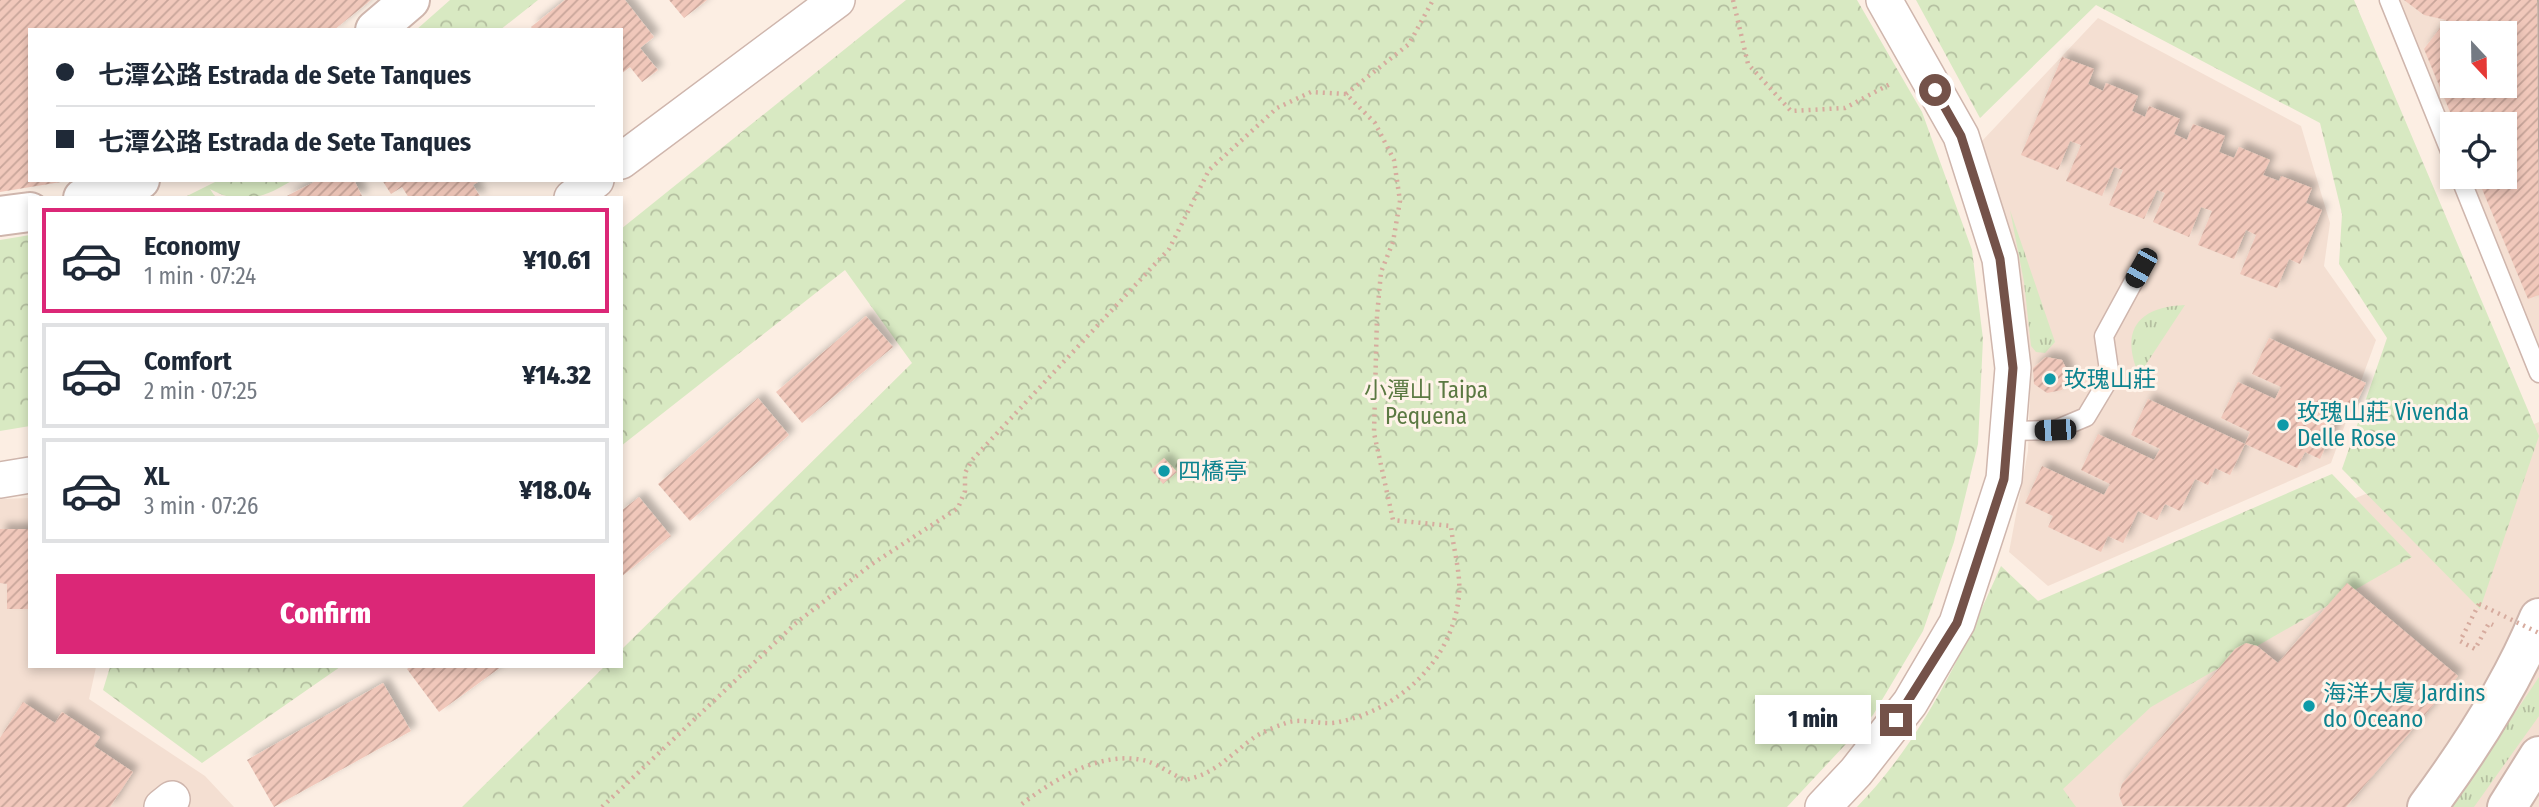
<!DOCTYPE html>
<html lang="en">
<head>
<meta charset="utf-8">
<style>
	:root { --surface:#fff; --page:#f6f6f7; --text:#1f2937; --muted:#747a83; --line:#e0e1e3; --accent:#db2777 }
	body { margin:0; font-family:"Fira Sans Condensed","Noto Sans SC",sans-serif; background:var(--page); color:var(--text); height:100vh; display:flex; flex-direction:column; font-size:26px; white-space:nowrap }
	* { box-sizing:border-box; margin:0 }
	p { font-size:23px; color:var(--muted) }
	.icon { flex:none; width:38px; height:38px; fill:none; stroke:currentColor; stroke-width:2; stroke-linecap:round; stroke-linejoin:round }
	.map { position:relative; flex:1; overflow:hidden }
	.drawer { position:absolute; left:28px; top:196px; width:595px; height:472px; display:flex; flex-direction:column; background:var(--surface); border-radius:0px; box-shadow:0 4px 10px #0003 }
	.drawer>* { flex:none }
	.banner { position:absolute; left:28px; top:28px; width:595px; height:154px; border-radius:0px; box-shadow:0 4px 10px #0003; display:grid; align-content:center; height:154px; padding:0 28px; background:var(--surface) }
	.needle { width:46px; rotate:158deg }
	.fabs { position:absolute; left:2440px; top:21px; display:grid; gap:14px }
	.fabs a { display:grid; place-items:center; width:77px; height:77px; border-radius:0px; background:var(--surface); box-shadow:0 4px 10px #0003; font-size:35px }
	.end { position:absolute; width:32px; height:32px; margin:-16px; border:9px solid #745249; background:#fff; box-shadow:0 0 0 4px #fff }
	.from { border-radius:50% }
	.bubble { position:absolute; height:49px; border-radius:0px; background:var(--surface); box-shadow:0 4px 10px #0003; font-size:23px; font-weight:800; line-height:49px; text-align:center }
	.car { position:absolute; width:21px; height:42px; margin:-21px -10px; border-radius:9px; box-shadow:0 0 5px 2px #0007; background:linear-gradient(#222 24%,#8ab4d8 0 40%,#222 0 76%,#8ab4d8 0 86%,#222 0) }
	.banner b { display:flex; align-items:center; gap:24px; height:66px; font-size:26px }
	.banner b+b { border-top:2px solid var(--line) }
	.banner i { width:18px; height:18px; background:var(--text) }
	ul { padding:12px 0 0; list-style:none }
	li { display:flex; align-items:center; gap:21px; height:105px; margin:0 14px 10px; padding:0 14px; border:4px solid var(--line); border-radius:0px }
	li div { flex:1 }
	li b { display:block; font-size:26px }
	li em { font-style:normal; font-weight:800 }
	li.current { border-color:var(--accent) }
	li>.icon { width:63px; height:63px; stroke-width:1.5 }
	.action { display:flex; gap:14px; margin-top:auto; padding:14px 28px }
	.action a { flex:1; height:80px; border-radius:0px; background:var(--accent); color:#fff; font-size:28px; font-weight:800; line-height:80px; text-align:center }
	.map>svg:first-child { display:block }
	.residential { fill:#f4dfd2; fill-rule:evenodd }
	.grass { fill:url(#grass-tufts) }
	.forest { fill:url(#forest-crowns) }
	.building { fill:url(#building-hatch); fill-rule:evenodd; filter:url(#shadow) }
	.lines { fill:none; stroke-linecap:round; stroke-linejoin:round }
	.service-casing { stroke:#cfb6ad; stroke-width:21 }
	.minor-casing { stroke:#cfb6ad; stroke-width:38 }
	.tertiary-casing { stroke:#cfb6ad; stroke-width:42 }
	.path { stroke:#d6ab9e; stroke-width:4.5; stroke-dasharray:2 5; stroke-linecap:butt }
	.service { stroke:#fff; stroke-width:18 }
	.minor { stroke:#fff; stroke-width:35 }
	.tertiary { stroke:#fff; stroke-width:38 }
	.path-bridge { stroke:#d6ab9e; stroke-width:4.5; stroke-dasharray:2 5; stroke-linecap:butt }
	.route { stroke:#745249; stroke-width:9 }
	.culture-dot { fill:#0f9aa8; stroke:#fff3e9; stroke-width:2.5 }
	.labels { text-anchor:middle; dominant-baseline:central; stroke-width:6; stroke-linejoin:round; paint-order:stroke }
	.culture-label { font-size:23px; fill:#0d838f; stroke:#fff3e9; text-anchor:start }
	.park-label { font-size:23px; fill:#5b7942; stroke:#fff3e9 }
</style>
</head>
<body>
<div class="map">
<svg width="2539" height="807" viewBox="0 0 2539 807">
	<defs>
		<pattern id="grass-tufts" width="24" height="20" patternUnits="userSpaceOnUse" patternTransform="scale(1.75)"><rect width="24" height="20" fill="#d8e9c2"/><path d="M3 7l-1-3M5 7V3M7 7l1-3M15 17l-1-3M17 17v-4M19 17l1-3" fill="none" stroke="#b4bfa0"/></pattern>
		<pattern id="forest-crowns" width="20" height="18" patternUnits="userSpaceOnUse" patternTransform="scale(1.75)"><rect width="20" height="18" fill="#d8e9c2"/><path d="M2 6a3 3 0 1 1 6 0M12 15a3 3 0 1 1 6 0" fill="none" stroke="#b4bfa0"/></pattern>
		<pattern id="building-hatch" width="6" height="6" patternUnits="userSpaceOnUse" patternTransform="scale(1.75)"><rect width="6" height="6" fill="#f1c8bb"/><path d="M-1 1l2-2M0 6l6-6M5 7l2-2" fill="none" stroke="#c8a59a"/></pattern>
		<filter id="shadow"><feDropShadow dx="6" dy="-6" stdDeviation="3.5" flood-color="#0004"/></filter>
	</defs>
	<rect width="100%" height="100%" fill="#fceee3"/>
	<path class="residential" d="M2388,0h151v364l-78,-187h43v-53h-52v30zM2452,33h52v53h-52z
		M2098,18l203,108 29,97 -6,43 52,74 -45,123 -283,123 -39,-34 19,-101 2,-59 -10,-99 -38,-152z
		M2539,422v385h-664l105,-153z
		M30,498v169h66l-7,32 116,77 29,31h-234v-308z"/>
	<path class="grass" d="M2010,210l45,132 -10,11 -9,-1 -5,-6 -7,-64z
		M2185,305l-46,70c-19,-44 -2,-68 46,-70z
		M2539,677v39l-65,91h-22z"/>
	<path class="forest" d="M450,0h88l-38,30h-84z
		M906,0h951l65,112 50,138 11,89 -5,105 -24,98 -31,89 -50,84 -86,92h-1325l142,-140h17v-17l291,-287 -67,-93 -224,176v-217z
		M1916,0h438l185,436 -59,173 -138,-140 45,-131 -48,-74 3,-50 -22,-91 -224,-118 -116,113z
		M219,180h74c-28,17 -51,27 -83,9l6,9h-33z
		M30,235v191l-30,5v-191z
		M2332,474l80,83 -261,150 -88,82 13,18h-219c67,-69 105,-154 144,-241l37,35z
		M110,667h230l-138,96 -99,-73z"/>
	<path class="building" d="M0,0h371l-37,30h-304v150l31,2 -61,10z
		M565,0h60l29,37 -14,11 18,22 -16,12 -12,-15 -9,7v-44h-88l-2,-3z
		M669,0h38l-23,18z
		M2404,0h133l2,295 -11,4 -51,-122h27v-53h-49l-31,-75 22,-29 -22,-5zM2452,33h52v53h-52z
		M2062,57l32,12 -6,15 15,7 3,-8 32,13 -6,15 13,6 4,-11 31,13 -6,15 13,6 6,-16 32,12 -6,16 15,6 5,-11 31,13 -7,15 16,6 2,-5 31,12 -6,15 16,7 -22,54 -11,-5 -12,29 -37,-14 16,-39 -10,-5 -12,29 -36,-14 14,-34 -11,-4 -12,30 -36,-15 12,-29 -8,-3 -13,29 -35,-14 14,-35 -9,-3 -12,29 -36,-15 15,-36 -11,-4 -12,29 -37,-15z
		M318,180h36l9,18h-80z
		M382,180h99l-8,5 8,13h-72l-7,-11 -11,7z
		M866,316l27,31 -91,76 -26,-31z
		M2269,338l97,45 -15,31 -15,-7 -8,16 7,3 -15,33 -15,-7 -8,16 -52,-24 5,-12 -29,-14 17,-36 37,17 6,-12 -29,-13z
		M2046,357l16,3 7,14 -7,16 -15,3 -13,-9 -1,-16z
		M758,398l31,37 -99,86 -32,-37z
		M2148,399l97,45 -15,31 -15,-7 -7,17 -13,-6 -15,32 -15,-7 -8,16 -19,-9 -15,32 -15,-7 -7,16 -53,-25 5,-11 -28,-13 17,-37 62,29 6,-11 -29,-14 17,-36 56,26 6,-11 -29,-14z
		M1164,458l13,14 -14,12 -12,-14z
		M639,497l32,39 -50,41v-66z
		M0,529h30v80h-23v-25l-7,-1z
		M2347,583l111,93 -112,131 -223,-1 -4,-11 3,-11 113,-135 11,-6 11,3 21,17z
		M410,667h91l-62,45 -32,-43z
		M383,683l28,48 -137,76 -27,-47z
		M23,702l32,21 7,-11 38,25 -6,9 39,26 -23,35h-110v-69z"/>
	<g class="lines">
		<defs>
			<path id="service" d="M2389,0l63,156
				M2460,177l79,196
				M2008,431l47,-1 31,-13 24,-40 -6,-41 37,-68"/>
			<path id="minor" d="M621,161l216,-161
				M572,198l24,-18
				M0,480l30,-5
				M162,807l10,-8
				M1823,807l33,-35 54,-69 47,-80 47,-144 9,-111 -13,-109 -39,-123 -77,-136"/>
			<path id="tertiary" d="M375,30l35,-30
				M83,198l57,-18
				M0,216l30,-4
				M2427,807c43,-58 84,-121 112,-189
				M2507,807l32,-51"/>
		</defs>
		<use href="#service" class="service-casing"/>
		<use href="#minor" class="minor-casing"/>
		<use href="#tertiary" class="tertiary-casing"/>
		<path class="path" d="M1733,0l15,64 43,47 54,-3 45,-24
			M1346,94l63,-50 24,-44
			M2479,604l-19,37 15,8 14,-26 4,2
			M602,807l194,-184 76,-59 86,-56 7,-17v-18l7,-13 197,-211 40,-79 68,-62 34,-16 35,2 29,29 19,37 6,41 -7,41 -12,30 -4,44 -3,117 19,87 58,6c2,22 10,47 8,69 -6,65 -59,114 -120,127 -17,4 -37,-5 -53,1 -11,4 -25,9 -34,16 -23,17 -37,35 -67,41 -12,-5 -26,-15 -38,-19 -46,-12 -94,19 -129,46"/>
		<use href="#service" class="service"/>
		<use href="#minor" class="minor"/>
		<use href="#tertiary" class="tertiary"/>
		<path class="path-bridge" d="M2479,604l60,29"/>
	</g>
	<g class="lines">
		<path class="route" d="M1896,720l61,-97 47,-144 9,-111 -13,-109 -39,-123 -26,-46"/>
	</g>
	<g class="culture-dot">
		<circle cx="2050" cy="379" r="7"/>
		<circle cx="2283" cy="425" r="7"/>
		<circle cx="1164" cy="471" r="7"/>
		<circle cx="2309" cy="706" r="7"/>
	</g>
	<g class="labels">
		<g class="culture-label">
			<text x="2064" y="379">玫瑰山莊</text>
			<text x="2297" y="412">玫瑰山莊 Vivenda<tspan x="2297" dy="26">Delle Rose</tspan></text>
			<text x="1178" y="471">四橋亭</text>
			<text x="2323" y="693">海洋大廈 Jardins<tspan x="2323" dy="26">do Oceano</tspan></text>
		</g>
		<g class="park-label">
			<text x="1426" y="390">小潭山 Taipa<tspan x="1426" dy="26">Pequena</tspan></text>
		</g>
	</g>
</svg>
<div class="fabs">
<a><svg class="needle" viewBox="-14 -14 28 28"><path d="M0-13l5 13h-10z" fill="#e53935"/><path d="M0 13l5-13h-10z" fill="#747a83"/></svg></a>
<a><svg class="icon" aria-label="locate" viewBox="0 0 24 24"><circle cx="12" cy="12" r="6"/><path d="M12 2v4M12 18v4M2 12h4M18 12h4"/></svg></a>
</div>
<i class="end from" style="left:1935px;top:90px"></i>
<i class="end" style="left:1896px;top:720px"></i>
<div class="bubble" style="left:1755px;top:695px;width:116px">1 min</div>
<i class="car" style="left:2141px;top:268px;rotate:209deg"></i>
<i class="car" style="left:2055px;top:430px;rotate:268deg"></i>
<div class="banner">
<b><i class="from"></i>七潭公路 Estrada de Sete Tanques</b>
<b><i></i>七潭公路 Estrada de Sete Tanques</b>
</div>
<section class="drawer">
<ul>
<li class="current"><svg class="icon" aria-label="car" viewBox="0 0 24 24"><path d="M5 17H2v-5l4-1 3-4h7l3 4 3 1v5h-3M9 17h6M6 11h13"/><circle cx="7" cy="17" r="2"/><circle cx="17" cy="17" r="2"/></svg><div><b>Economy</b><p>1 min · 07:24</p></div><em>¥10.61</em></li>
<li><svg class="icon" aria-label="car" viewBox="0 0 24 24"><path d="M5 17H2v-5l4-1 3-4h7l3 4 3 1v5h-3M9 17h6M6 11h13"/><circle cx="7" cy="17" r="2"/><circle cx="17" cy="17" r="2"/></svg><div><b>Comfort</b><p>2 min · 07:25</p></div><em>¥14.32</em></li>
<li><svg class="icon" aria-label="car" viewBox="0 0 24 24"><path d="M5 17H2v-5l4-1 3-4h7l3 4 3 1v5h-3M9 17h6M6 11h13"/><circle cx="7" cy="17" r="2"/><circle cx="17" cy="17" r="2"/></svg><div><b>XL</b><p>3 min · 07:26</p></div><em>¥18.04</em></li>
</ul>
<div class="action"><a>Confirm</a></div>
</section>
</div>
</body>
</html>
